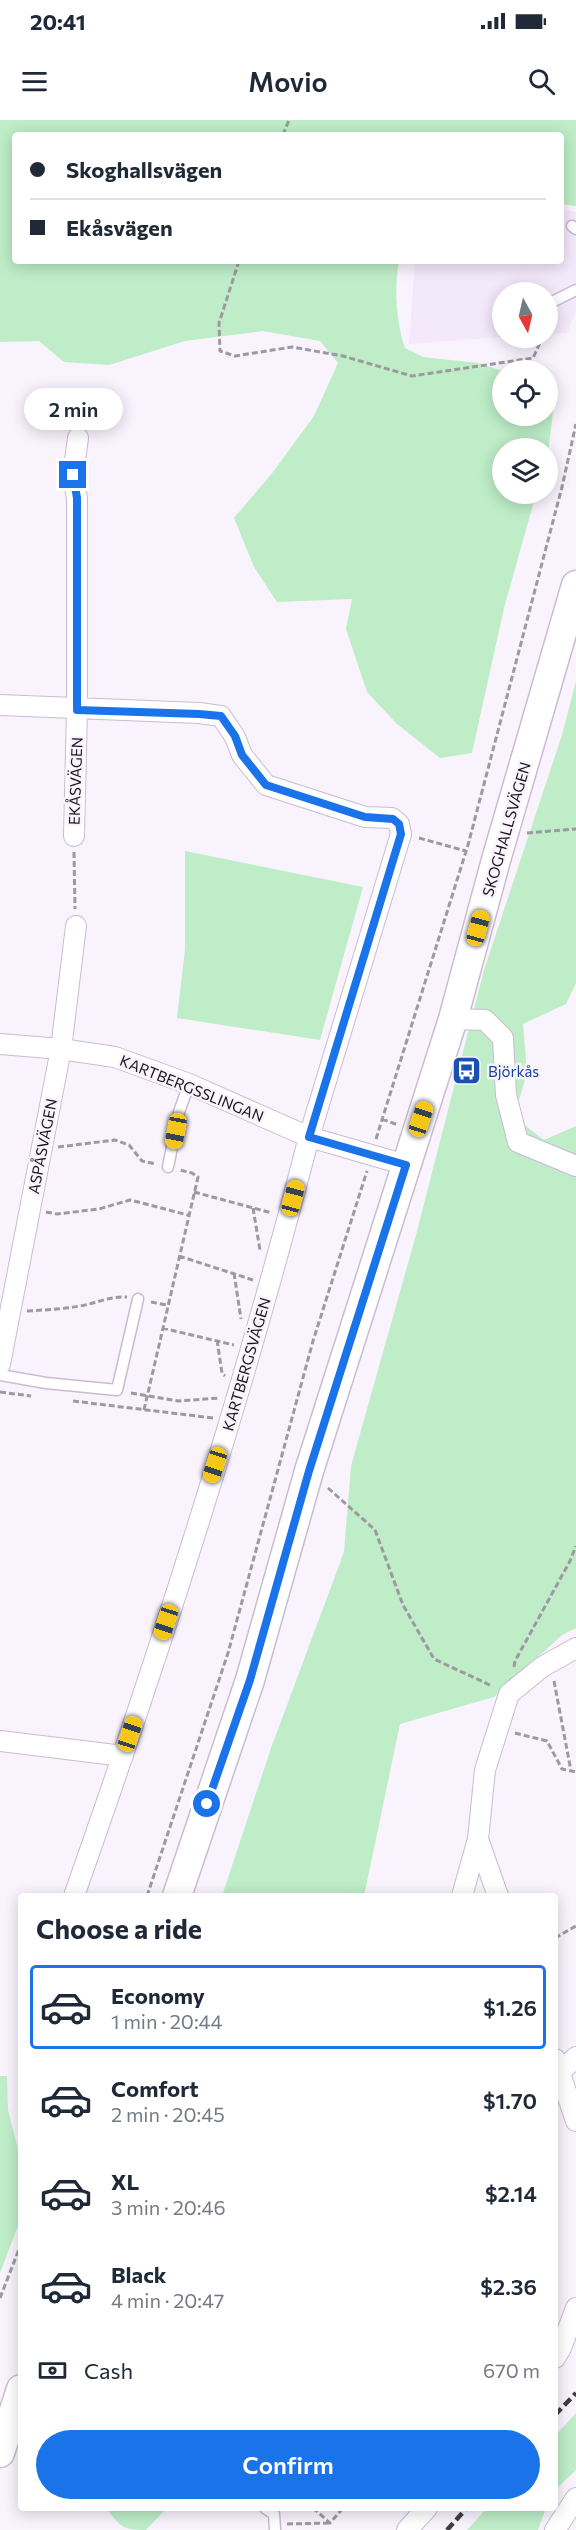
<!DOCTYPE html>
<html lang="en">
<head>
<meta charset="utf-8">
<style>
	:root { --surface:#fff; --page:#f2f2f3; --text:#1f2937; --muted:#747a83; --line:#e0e1e3; --accent:#1a73e8 }
	body { margin:0; font-family:Commissioner,sans-serif; background:var(--page); color:var(--text); height:100vh; display:flex; flex-direction:column; font-size:22px; white-space:nowrap }
	* { box-sizing:border-box; margin:0 }
	p { font-size:20px; color:var(--muted) }
	.icon { flex:none; width:33px; height:33px; fill:none; stroke:currentColor; stroke-width:2; stroke-linecap:round; stroke-linejoin:round }
	.map { position:relative; flex:1; overflow:hidden }
	.panel { position:absolute; left:18px; top:1773px; width:540px; height:618px; display:flex; flex-direction:column; background:var(--surface); border-radius:6px; box-shadow:0 3px 15px #0003 }
	.panel>* { flex:none }
	.hud { position:absolute; left:12px; top:12px; width:552px; height:132px; border-radius:6px; box-shadow:0 3px 15px #0003; display:grid; align-content:center; height:132px; padding:0 18px; background:var(--surface) }
	.needle { width:39px; rotate:172deg }
	.fabs { position:absolute; left:492px; top:162px; display:grid; gap:12px }
	.fabs a { display:grid; place-items:center; width:66px; height:66px; border-radius:50%; background:var(--surface); box-shadow:0 3px 15px #0003; font-size:30px }
	.end { position:absolute; width:27px; height:27px; margin:-14px; border:8px solid #1a73e8; background:#fff; box-shadow:0 0 0 3px #fff }
	.from { border-radius:50% }
	.bubble { position:absolute; height:42px; border-radius:21px; background:var(--surface); box-shadow:0 3px 15px #0003; font-size:20px; font-weight:600; line-height:42px; text-align:center }
	.car { position:absolute; width:18px; height:36px; margin:-18px -9px; border-radius:8px; box-shadow:0 0 4px 2px #0007; background:linear-gradient(#f5c518 24%,#345 0 40%,#f5c518 0 76%,#345 0 86%,#f5c518 0) }
	.hud b { display:flex; align-items:center; gap:21px; height:57px; font-size:22px }
	.hud b+b { border-top:2px solid var(--line) }
	.hud i { width:15px; height:15px; background:var(--text) }
	ul { padding:0; list-style:none }
	li { display:flex; align-items:center; gap:18px; height:84px; margin:0 12px 9px; padding:0 6px; border:3px solid transparent; border-radius:6px }
	li div { flex:1 }
	li b { display:block; font-size:22px }
	li em { font-style:normal; font-weight:600 }
	li.active { border-color:var(--accent) }
	li>.icon { width:54px; height:54px; stroke-width:1.5 }
	h2 { padding:0 18px; font-size:27px; line-height:72px }
	.pay { display:flex; align-items:center; gap:15px; height:66px; padding:0 18px; font-size:22px }
	.pay p { margin-inline-start:auto }
	.button { display:flex; gap:12px; margin-top:auto; padding:12px 18px }
	.button a { flex:1; height:69px; border-radius:36px; background:var(--accent); color:#fff; font-size:24px; font-weight:600; line-height:69px; text-align:center }
	.status { display:flex; justify-content:space-between; align-items:center; height:42px; padding:0 30px; background:var(--surface); direction:ltr }
	.status svg { height:16px; fill:currentColor }
	header { display:flex; justify-content:space-between; align-items:center; height:78px; padding:0 18px; background:var(--surface); font-size:27px; font-weight:600 }
	.map>svg:first-child { display:block }
	.built { fill:#f4e8fb }
	.green { fill:#beedc7 }
	.lines { fill:none; stroke-linecap:round; stroke-linejoin:round }
	.lane-casing { stroke:#cabbd3; stroke-width:13 }
	.street-casing { stroke:#cabbd3; stroke-width:22 }
	.secondary-casing { stroke:#cabbd3; stroke-width:31 }
	.path { stroke:#9e98a1; stroke-width:3; stroke-dasharray:6 3; stroke-linecap:butt }
	.lane { stroke:#fff; stroke-width:10 }
	.street { stroke:#fff; stroke-width:20 }
	.secondary { stroke:#fff; stroke-width:28 }
	.rail { stroke:#413c44; stroke-width:4.5; stroke-dasharray:9 4.5; stroke-linecap:butt }
	.route { stroke:#1a73e8; stroke-width:8 }
	.labels { text-anchor:middle; dominant-baseline:central; stroke-width:5; stroke-linejoin:round; paint-order:stroke }
	.street-label { font-size:15px; fill:#1a151d; stroke:#f9f3fd }
	.transit-label { font-size:15px; fill:#164399; stroke:#f9f3fd; text-anchor:start }
</style>
</head>
<body>
<div class="status"><b>20:41</b><svg viewBox="0 0 49 12"><path d="M0 12V9h3v3zM5 12V6h3v6zM10 12V3h3v9zM15 12V0h3v12zM26 1h20v11H26zM47 4h2v5h-2z"/></svg></div>
<header><svg class="icon" aria-label="menu" viewBox="0 0 24 24"><path d="M4 6h16M4 12h16M4 18h16"/></svg>Movio<svg class="icon" aria-label="search" viewBox="0 0 24 24"><circle cx="10" cy="10" r="6"/><path d="M15 15l6 6"/></svg></header>
<div class="map">
<svg width="576" height="2410" viewBox="0 0 576 2410">
	<rect width="100%" height="100%" fill="#f9f3fd"/>
	<path class="built" d="M561,89l15,3v100l-9,21 -19,1v-42h-46v45l-93,7 6,-83h146z"/>
	<path class="green" d="M0,0h576v86l-15,-2v-69h-546v126h384c-5,27 -3,61 6,87l18,9 56,6 23,8v45h46v-24l7,4 -7,57v-5h-46v46h34l-32,114 -32,145 -32,5 -43,-34 -30,-32 -21,-63 6,-30 -75,3 -23,-35 -20,-49 39,-46 41,-56 24,-53 -18,-22 -57,-10 -78,10 -76,24 -45,-3 -25,-21 -39,1z
		M576,561v302l-10,21 -43,20 4,49 -13,44 30,23 32,-14v502l-14,7 -68,62 -94,27 -36,172h-142l49,-148 73,-196 7,-86 65,-231 68,-265 78,-235z
		M185,731l178,36 -43,153 -143,-22 8,-69z
		M0,1956h7l1,34 13,51v57l-21,55z
		M576,2293v57l-21,20v-54z
		M106,2388h61l-21,22c-24,0 -25,-3 -40,-22z
		M487,2388h59l-8,22h-71z"/>
	<g class="lines">
		<defs>
			<path id="lane" d="M572,106l4,3
				M548,184l28,-14
				M168,1047l11,-55 10,-28
				M0,1255l46,8 71,7 21,-91
				M265,2388l9,6 1,16"/>
			<path id="street" d="M0,585l199,8 22,3 14,21 7,18 24,30 99,32 27,1 7,6 2,10 -92,303 97,28
				M74,716l3,-126v-212l-4,-23 5,-37
				M453,899l32,1 18,18 3,57 12,47 58,24
				M0,924l61,5 54,8 74,27 120,53c-66,257 -147,510 -235,759
				M0,1244l61,-315 15,-123
				M0,1621l123,15
				M478,1719l20,57
				M462,1776l16,-57 7,-69 24,-76 33,-27 34,-19
				M555,1939l21,62
				M560,1952l16,-15
				M555,2238l6,-10 15,-40
				M407,2410l20,-22
				M555,2410l21,-32"/>
			<path id="secondary" d="M177,1776l73,-216 59,-209 144,-452 43,-159 80,-275
				M0,2333l21,-64"/>
		</defs>
		<use href="#lane" class="lane-casing"/>
		<use href="#street" class="street-casing"/>
		<use href="#secondary" class="secondary-casing"/>
		<path class="path" d="M283,15l6,-15
			M239,141l-20,62 1,28 15,5 57,-9 51,9 69,20 121,-18 9,-20
			M527,713l49,-4
			M419,718l47,13
			M74,732l1,57
			M382,999l16,6
			M376,1019l92,-294 94,-358 14,-63
			M58,1027l57,-7 14,5 13,16 14,3
			M194,1072l78,21
			M253,1088l7,42
			M46,1092l11,2 42,-5 31,-9 58,15
			M179,1136l74,24
			M234,1153l7,46
			M151,1182l16,3
			M27,1191c18,-1 36,-2 53,-5 17,-3 30,-10 47,-9
			M162,1208l72,17
			M217,1220l5,33 3,3
			M0,1272l31,4
			M131,1273l48,8 40,-3
			M73,1281l140,17
			M144,1290l54,-233 -6,-4 -12,-3
			M328,1368l47,42 28,75 31,54 58,27
			M514,1547l1,-6 55,-100 6,-15
			M554,1561l17,90
			M515,1613l32,8 15,28 14,3
			M147,1776l81,-243 85,-312 54,-170
			M555,1818l21,-12
			M0,2178l21,-54
			M313,2388l17,15 13,-15
			M287,2404l43,-1"/>
		<use href="#lane" class="lane"/>
		<use href="#street" class="street"/>
		<use href="#secondary" class="secondary"/>
		<path class="rail" d="M555,2295l21,-22
			M447,2410l20,-22"/>
	</g>
	<g class="lines">
		<path class="route" d="M73,355l4,23v212l122,4 22,2 14,20 7,19 24,30 99,32 28,2 6,5 2,10 -92,303 97,28 -97,306 -59,209 -43,124"/>
	</g>
	<defs>
		<symbol id="bus-square" viewBox="-11 -11 22 22"><rect x="-9" y="-9" width="18" height="18" rx="4" fill="#1a4fb4" stroke="#f9f3fd"/><path d="M-5-6H5V4H4V6H2V4H-2V6H-4V4H-5ZM-3.5-4V0h7V-4ZM-3.5 1.2v1.5H-2V1.2ZM2 1.2v1.5H3.5V1.2Z" fill="#fff"/></symbol>
	</defs>
	<g fill-rule="evenodd">
		<use href="#bus-square" x="450" y="934" width="33" height="33"/>
	</g>
	<g class="labels">
		<g class="street-label">
			<text transform="translate(75 661) rotate(-88)">EKÅSVÄGEN</text>
			<text transform="translate(506 709) rotate(-74)">SKOGHALLSVÄGEN</text>
			<text transform="translate(192 968) rotate(22)">KARTBERGSSLINGAN</text>
			<text transform="translate(42 1026) rotate(-79)">ASPÅSVÄGEN</text>
			<text transform="translate(246 1244) rotate(-74)">KARTBERGSVÄGEN</text>
		</g>
		<g class="transit-label">
			<text x="488" y="951">Björkås</text>
		</g>
	</g>
</svg>
<div class="fabs">
<a><svg class="needle" viewBox="-14 -14 28 28"><path d="M0-13l5 13h-10z" fill="#e53935"/><path d="M0 13l5-13h-10z" fill="#747a83"/></svg></a>
<a><svg class="icon" aria-label="locate" viewBox="0 0 24 24"><circle cx="12" cy="12" r="6"/><path d="M12 2v4M12 18v4M2 12h4M18 12h4"/></svg></a>
<a><svg class="icon" aria-label="layers" viewBox="0 0 24 24"><path d="M12 4l9 5-9 5-9-5zM3 14l9 5 9-5"/></svg></a>
</div>
<i class="end from" style="left:207px;top:1684px"></i>
<i class="end" style="left:73px;top:355px"></i>
<div class="bubble" style="left:24px;top:268px;width:99px">2 min</div>
<i class="car" style="left:478px;top:808px;rotate:15deg"></i>
<i class="car" style="left:421px;top:999px;rotate:18deg"></i>
<i class="car" style="left:176px;top:1011px;rotate:191deg"></i>
<i class="car" style="left:293px;top:1078px;rotate:15deg"></i>
<i class="car" style="left:215px;top:1345px;rotate:198deg"></i>
<i class="car" style="left:166px;top:1502px;rotate:198deg"></i>
<i class="car" style="left:130px;top:1614px;rotate:18deg"></i>
<div class="hud">
<b><i class="from"></i>Skoghallsvägen</b>
<b><i></i>Ekåsvägen</b>
</div>
<section class="panel">
<h2>Choose a ride</h2>
<ul>
<li class="active"><svg class="icon" aria-label="car" viewBox="0 0 24 24"><path d="M5 17H2v-5l4-1 3-4h7l3 4 3 1v5h-3M9 17h6M6 11h13"/><circle cx="7" cy="17" r="2"/><circle cx="17" cy="17" r="2"/></svg><div><b>Economy</b><p>1 min · 20:44</p></div><em>$1.26</em></li>
<li><svg class="icon" aria-label="car" viewBox="0 0 24 24"><path d="M5 17H2v-5l4-1 3-4h7l3 4 3 1v5h-3M9 17h6M6 11h13"/><circle cx="7" cy="17" r="2"/><circle cx="17" cy="17" r="2"/></svg><div><b>Comfort</b><p>2 min · 20:45</p></div><em>$1.70</em></li>
<li><svg class="icon" aria-label="car" viewBox="0 0 24 24"><path d="M5 17H2v-5l4-1 3-4h7l3 4 3 1v5h-3M9 17h6M6 11h13"/><circle cx="7" cy="17" r="2"/><circle cx="17" cy="17" r="2"/></svg><div><b>XL</b><p>3 min · 20:46</p></div><em>$2.14</em></li>
<li><svg class="icon" aria-label="car" viewBox="0 0 24 24"><path d="M5 17H2v-5l4-1 3-4h7l3 4 3 1v5h-3M9 17h6M6 11h13"/><circle cx="7" cy="17" r="2"/><circle cx="17" cy="17" r="2"/></svg><div><b>Black</b><p>4 min · 20:47</p></div><em>$2.36</em></li>
</ul>
<div class="pay"><svg class="icon" aria-label="cash" viewBox="0 0 24 24"><path d="M3 7h18v10H3z"/><circle cx="12" cy="12" r="2"/></svg>Cash<p>670 m</p></div>
<div class="button"><a>Confirm</a></div>
</section>
</div>
</body>
</html>
